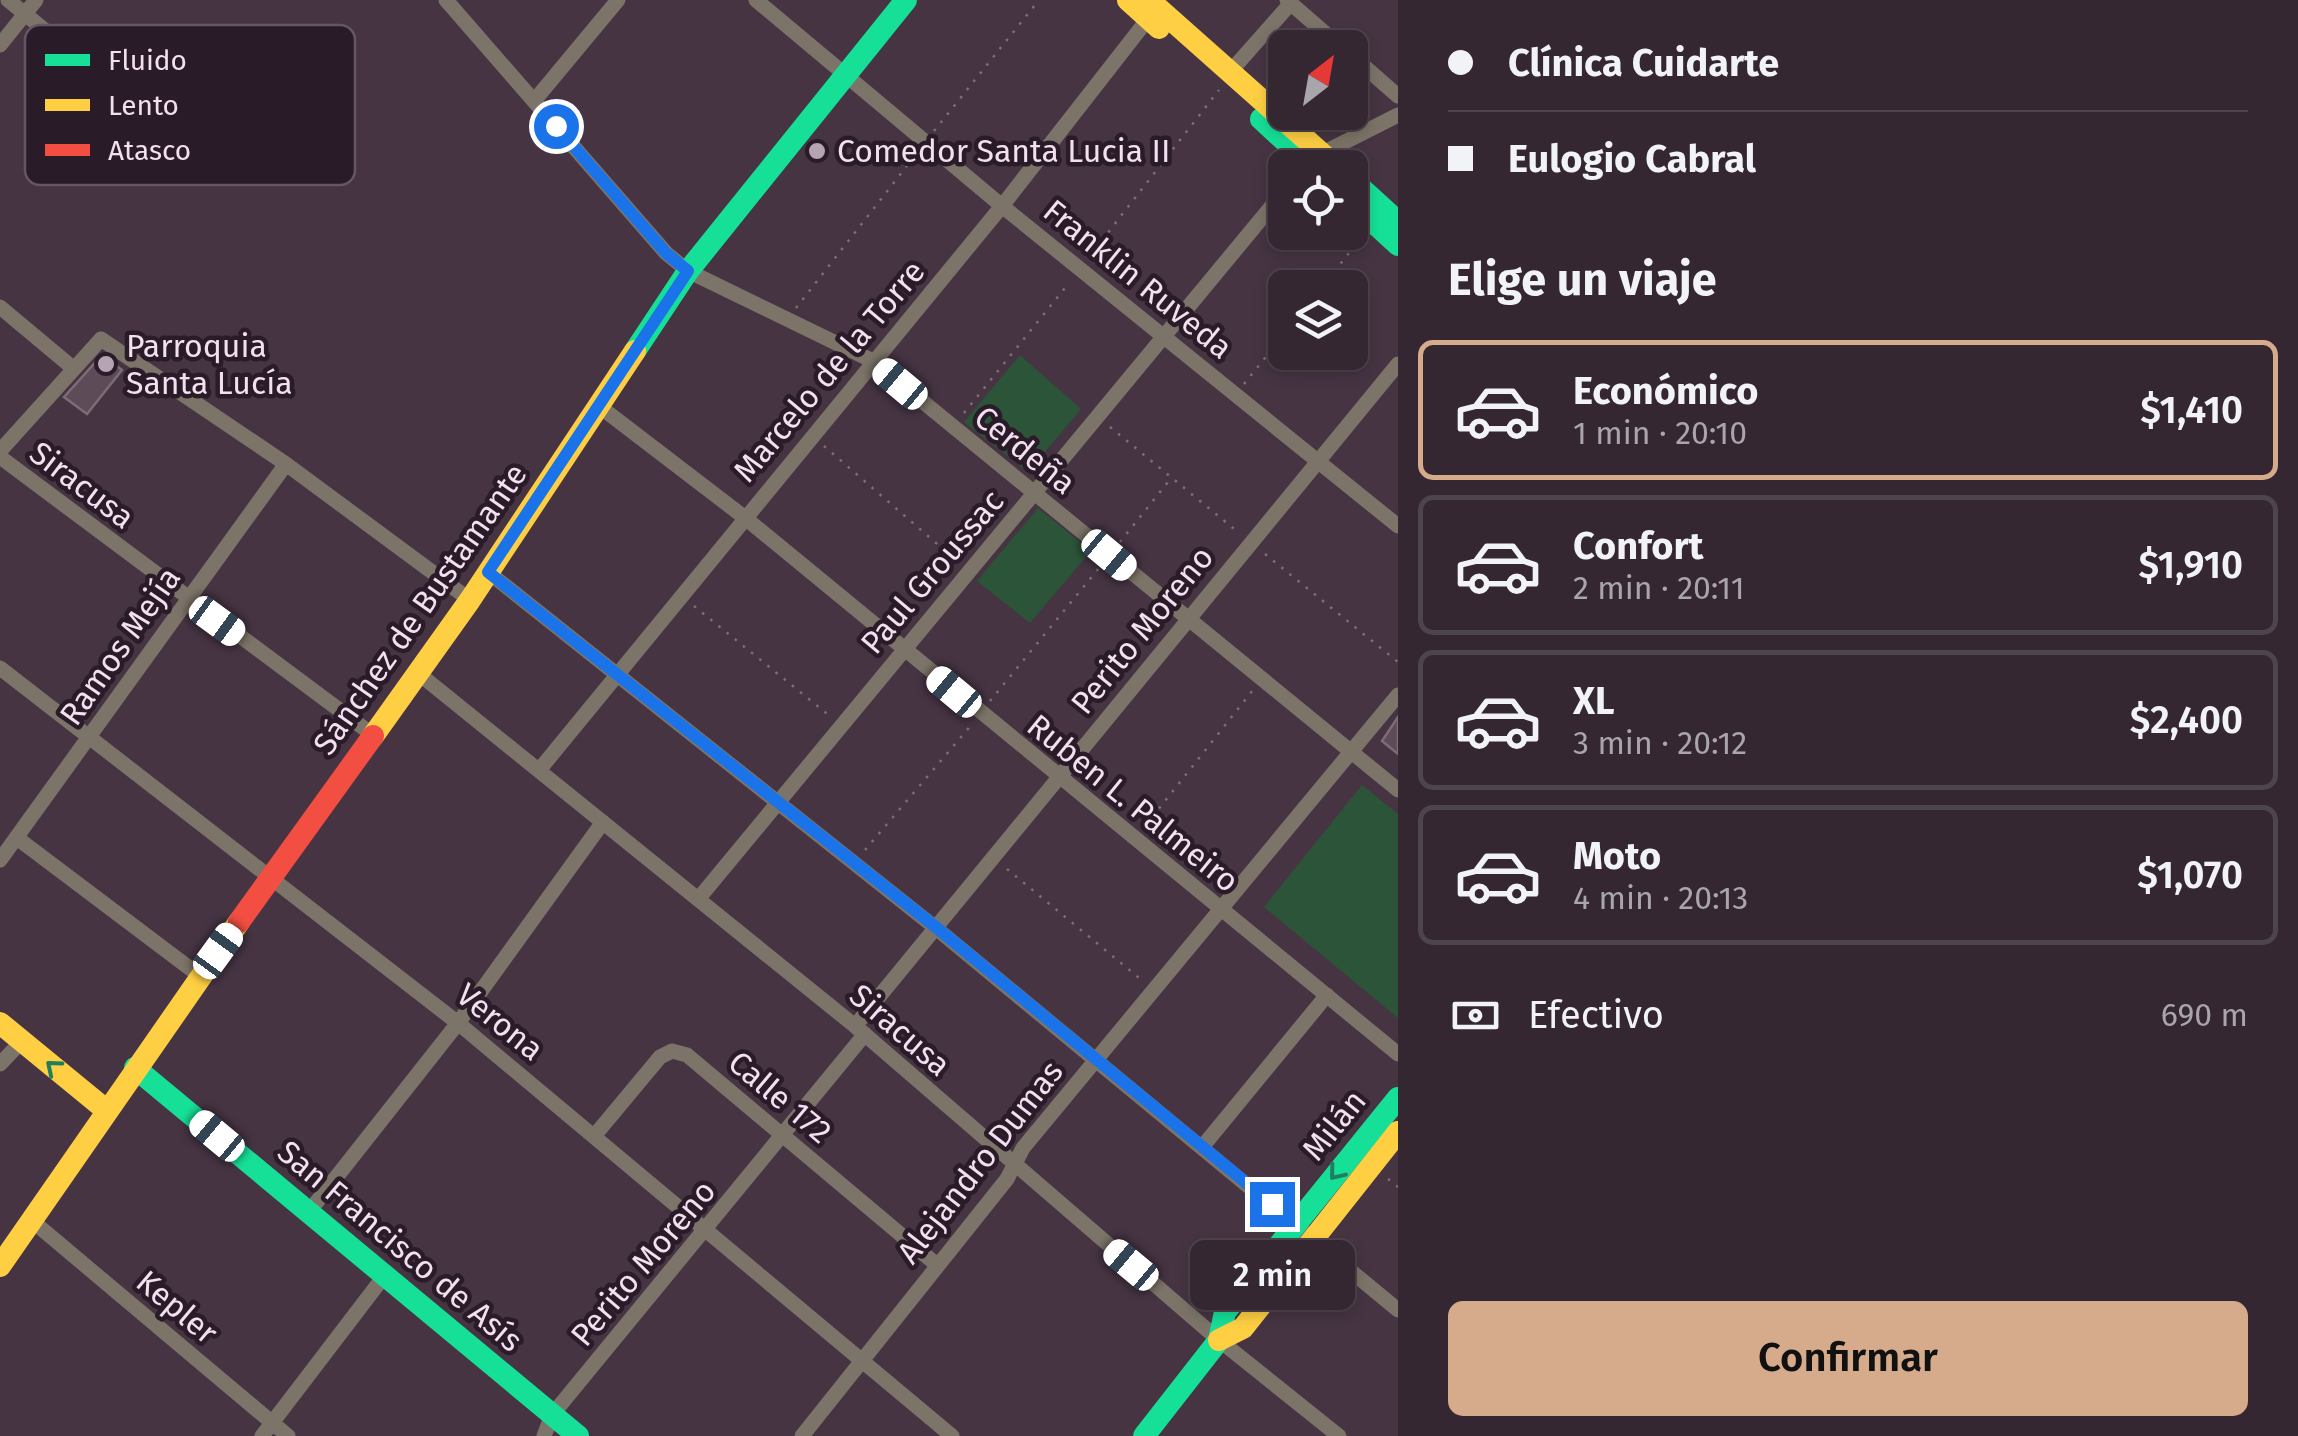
<!DOCTYPE html>
<html lang="es">
<head>
<meta charset="utf-8">
<style>
	:root { --surface:#342732; --page:#3f333e; --text:#f1f3f6; --muted:#a9a5ac; --line:#4e444d; --accent:#d6ab8b }
	body { margin:0; font-family:"Fira Sans",sans-serif; background:var(--page); color:var(--text); height:100vh; display:flex; flex-direction:column; font-size:38px; white-space:nowrap }
	* { box-sizing:border-box; margin:0 }
	p { font-size:32px; color:var(--muted) }
	.icon { flex:none; width:55px; height:55px; fill:none; stroke:currentColor; stroke-width:2; stroke-linecap:round; stroke-linejoin:round }
	.map { position:relative; flex:1; overflow:hidden }
	.details { display:flex; flex-direction:column; background:var(--surface); width:900px }
	.details>* { flex:none }
	.top-card { display:grid; align-content:center; height:220px; padding:0 50px; background:var(--surface) }
	.needle { width:65px; rotate:31deg }
	.fabs { position:absolute; left:1268px; top:30px; display:grid; gap:20px }
	.fabs a { display:grid; place-items:center; width:100px; height:100px; border-radius:15px; background:var(--surface); box-shadow:0 5px 15px #0003,0 0 0 2px var(--line); font-size:50px }
	.end { position:absolute; width:45px; height:45px; margin:-22px; border:12px solid #1a73e8; background:#fff; box-shadow:0 0 0 5px #fff }
	.from { border-radius:50% }
	.bubble { position:absolute; height:70px; border-radius:15px; background:var(--surface); box-shadow:0 5px 15px #0003,0 0 0 2px var(--line); font-size:32px; font-weight:600; line-height:70px; text-align:center }
	.car { position:absolute; width:30px; height:60px; margin:-30px -15px; border-radius:12px; box-shadow:0 0 8px 2px #0007; background:linear-gradient(#fff 24%,#345 0 40%,#fff 0 76%,#345 0 86%,#fff 0) }
	.top-card b { display:flex; align-items:center; gap:35px; height:95px; font-size:38px }
	.top-card b+b { border-top:2px solid var(--line) }
	.top-card i { width:25px; height:25px; background:var(--text) }
	ul { padding:0; list-style:none }
	li { display:flex; align-items:center; gap:30px; height:140px; margin:0 20px 15px; padding:0 30px; border:5px solid var(--line); border-radius:15px }
	li div { flex:1 }
	li b { display:block; font-size:38px }
	li em { font-style:normal; font-weight:600 }
	li.active { border-color:var(--accent) }
	li>.icon { width:90px; height:90px; stroke-width:1.5 }
	h2 { padding:0 50px; font-size:45px; line-height:120px }
	.pay { display:flex; align-items:center; gap:25px; height:110px; padding:0 50px; font-size:38px }
	.pay p { margin-inline-start:auto }
	.cta { display:flex; gap:20px; margin-top:auto; padding:20px 50px }
	.cta a { flex:1; height:115px; border-radius:15px; background:var(--accent); color:#111; font-size:40px; font-weight:600; line-height:115px; text-align:center }
	main { display:flex; flex:1; min-height:0 }
	.map>svg:first-child { display:block }
	.green { fill:#2c5438 }
	.building { fill:#5e4b58; stroke:#7d6c77; stroke-width:2.5 }
	.lines { fill:none; stroke-linecap:round; stroke-linejoin:round }
	.path { stroke:#7c7171; stroke-width:2.5; stroke-dasharray:2.5 8; stroke-linecap:butt }
	.street { stroke:#7c7468; stroke-width:15 }
	.fast { stroke:#16e098; stroke-width:22 }
	.slow { stroke:#ffcf43; stroke-width:22 }
	.jam { stroke:#f24e42; stroke-width:22 }
	.oneway { stroke:#207e60 }
	.route { stroke:#1a73e8; stroke-width:12 }
	.poi-dot { fill:#b6a3b3; stroke:#2a1b28; stroke-width:4 }
	.labels { text-anchor:middle; dominant-baseline:central; stroke-width:9; stroke-linejoin:round; paint-order:stroke }
	.poi-label { font-size:32px; fill:#f3dff0; stroke:#2a1b28; text-anchor:start }
	.street-label { font-size:32px; fill:#f3dff0; stroke:#2a1b28 }
	.key { fill:#2a1b28; stroke:#665664; stroke-width:2.5 }
	.key-label { font-size:28px; fill:#f3dff0 }
</style>
</head>
<body>
<main>
<div class="map">
<svg width="1398" height="1436" viewBox="0 0 1398 1436">
	<rect width="100%" height="100%" fill="#463443"/>
	<path class="green" d="M1020,355l61,54 -53,63 -64,-50z
		M1038,508l53,43 -61,72 -53,-42z
		M1362,785l36,29v204l-134,-111z"/>
	<path class="building" d="M102,355l20,15 -35,44 -23,-17z
		M1398,717v37l-16,-13z"/>
	<g class="lines">
		<path class="path" d="M934,131l105,-131
			M1089,257l130,-167
			M1321,288l40,-50
			M796,308l121,-155
			M1244,384l41,-51
			M964,413l105,-130
			M1110,427l129,106
			M824,446l134,116
			M1120,542l52,-65
			M1265,554l133,108
			M694,606l137,111
			M990,701l109,-133
			M1146,825l107,-135
			M865,850l108,-127
			M1007,869l137,113
			M1388,1179l10,8"/>
		<path class="street" d="M8,0l129,106
			M446,0l220,253 22,18 185,90 525,429
			M756,0l246,206 396,320
			M1287,0l55,48
			M0,45l36,-45
			M1350,54l48,42
			M1230,72l61,-69
			M534,101l84,-101
			M1317,156l81,-41
			M0,307l73,61
			M599,406l145,111 654,537
			M0,451l101,-112 185,125 184,136
			M0,457l373,278
			M488,572l449,357 461,381
			M0,668l458,355 494,413
			M418,673l437,353 364,314 120,96
			M540,769l462,-563 149,-191
			M17,838l183,138
			M0,860l286,-396
			M699,898l586,-708
			M855,1026l543,-662
			M0,1064l22,-23
			M595,1135l65,-78 12,-6 15,4 250,210
			M1203,1146l124,-151
			M308,1213l150,-190 145,-201
			M30,1219l258,217
			M262,1436l123,-161
			M544,1436l8,-21 313,-381
			M802,1436l205,-257 16,-31 375,-453"/>
		<path class="fast" d="M1261,119l53,49
			M1350,178l48,44
			M1350,201l48,44
			M635,351l53,-80 218,-271
			M135,1068l443,368
			M1144,1436l75,-96 6,-28 173,-214"/>
		<path class="slow" d="M1128,0l31,28
			M1149,0l189,168
			M373,736l97,-136 165,-249
			M0,1023l106,87
			M0,1266l239,-344
			M1219,1340l24,-12 155,-196"/>
		<path class="jam" d="M239,922l134,-186"/>
	</g>
	<defs><path id="oneway-chevron" d="M-2-3.5L2.5 0L-2 3.5" fill="none" stroke-width="1.6" stroke-linecap="round" stroke-linejoin="round" transform="scale(2.5)"/></defs>
	<g class="oneway">
		<use href="#oneway-chevron" transform="translate(53 1067) rotate(-140)"/>
		<use href="#oneway-chevron" transform="translate(1336 1173) rotate(129)"/>
	</g>
	<g class="lines">
		<path class="route" d="M556,126l110,127 22,18 -200,301 449,356 335,276"/>
	</g>
	<g class="poi-dot">
		<circle cx="817" cy="151" r="10"/>
		<circle cx="106" cy="364" r="10"/>
	</g>
	<g class="labels">
		<g class="poi-label">
			<text x="837" y="151">Comedor Santa Lucia II</text>
			<text x="126" y="346">Parroquia<tspan x="126" dy="37">Santa Lucía</tspan></text>
		</g>
		<g class="street-label">
			<text transform="translate(1138 279) rotate(39)">Franklin Ruveda</text>
			<text transform="translate(829 371) rotate(-50)">Marcelo de la Torre</text>
			<text transform="translate(1025 450) rotate(39)">Cerdeña</text>
			<text transform="translate(82 485) rotate(37)">Siracusa</text>
			<text transform="translate(932 572) rotate(-50)">Paul Groussac</text>
			<text transform="translate(420 609) rotate(-55)">Sánchez de Bustamante</text>
			<text transform="translate(1142 630) rotate(-51)">Perito Moreno</text>
			<text transform="translate(120 646) rotate(-55)">Ramos Mejía</text>
			<text transform="translate(1133 803) rotate(39)">Ruben L. Palmeiro</text>
			<text transform="translate(500 1022) rotate(39)">Verona</text>
			<text transform="translate(900 1030) rotate(41)">Siracusa</text>
			<text transform="translate(780 1097) rotate(40)">Calle 172</text>
			<text transform="translate(1334 1125) rotate(-51)">Milán</text>
			<text transform="translate(980 1162) rotate(-52)">Alejandro Dumas</text>
			<text transform="translate(400 1246) rotate(40)">San Francisco de Asís</text>
			<text transform="translate(643 1263) rotate(-50)">Perito Moreno</text>
			<text transform="translate(177 1307) rotate(40)">Kepler</text>
		</g>
	</g>
	<rect x="25" y="25" width="330" height="160" rx="15" class="key"/>
	<rect x="45" y="54" width="45" height="12" fill="#16e098"/>
	<rect x="45" y="99" width="45" height="12" fill="#ffcf43"/>
	<rect x="45" y="144" width="45" height="12" fill="#f24e42"/>
	<g class="key-label">
		<text x="108" y="70">Fluido</text>
		<text x="108" y="115">Lento</text>
		<text x="108" y="160">Atasco</text>
	</g>
</svg>
<div class="fabs">
<a><svg class="needle" viewBox="-14 -14 28 28"><path d="M0-13l5 13h-10z" fill="#e53935"/><path d="M0 13l5-13h-10z" fill="#a9a5ac"/></svg></a>
<a><svg class="icon" aria-label="locate" viewBox="0 0 24 24"><circle cx="12" cy="12" r="6"/><path d="M12 2v4M12 18v4M2 12h4M18 12h4"/></svg></a>
<a><svg class="icon" aria-label="layers" viewBox="0 0 24 24"><path d="M12 4l9 5-9 5-9-5zM3 14l9 5 9-5"/></svg></a>
</div>
<i class="end from" style="left:556px;top:126px"></i>
<i class="end" style="left:1272px;top:1204px"></i>
<div class="bubble" style="left:1190px;top:1240px;width:165px">2 min</div>
<i class="car" style="left:900px;top:384px;rotate:310deg"></i>
<i class="car" style="left:1109px;top:555px;rotate:130deg"></i>
<i class="car" style="left:217px;top:621px;rotate:126deg"></i>
<i class="car" style="left:954px;top:692px;rotate:310deg"></i>
<i class="car" style="left:218px;top:951px;rotate:36deg"></i>
<i class="car" style="left:217px;top:1136px;rotate:310deg"></i>
<i class="car" style="left:1131px;top:1265px;rotate:310deg"></i>
</div>
<section class="details">
<div class="top-card">
<b><i class="from"></i>Clínica Cuidarte</b>
<b><i></i>Eulogio Cabral</b>
</div>
<h2>Elige un viaje</h2>
<ul>
<li class="active"><svg class="icon" aria-label="car" viewBox="0 0 24 24"><path d="M5 17H2v-5l4-1 3-4h7l3 4 3 1v5h-3M9 17h6M6 11h13"/><circle cx="7" cy="17" r="2"/><circle cx="17" cy="17" r="2"/></svg><div><b>Económico</b><p>1 min · 20:10</p></div><em>$1,410</em></li>
<li><svg class="icon" aria-label="car" viewBox="0 0 24 24"><path d="M5 17H2v-5l4-1 3-4h7l3 4 3 1v5h-3M9 17h6M6 11h13"/><circle cx="7" cy="17" r="2"/><circle cx="17" cy="17" r="2"/></svg><div><b>Confort</b><p>2 min · 20:11</p></div><em>$1,910</em></li>
<li><svg class="icon" aria-label="car" viewBox="0 0 24 24"><path d="M5 17H2v-5l4-1 3-4h7l3 4 3 1v5h-3M9 17h6M6 11h13"/><circle cx="7" cy="17" r="2"/><circle cx="17" cy="17" r="2"/></svg><div><b>XL</b><p>3 min · 20:12</p></div><em>$2,400</em></li>
<li><svg class="icon" aria-label="car" viewBox="0 0 24 24"><path d="M5 17H2v-5l4-1 3-4h7l3 4 3 1v5h-3M9 17h6M6 11h13"/><circle cx="7" cy="17" r="2"/><circle cx="17" cy="17" r="2"/></svg><div><b>Moto</b><p>4 min · 20:13</p></div><em>$1,070</em></li>
</ul>
<div class="pay"><svg class="icon" aria-label="cash" viewBox="0 0 24 24"><path d="M3 7h18v10H3z"/><circle cx="12" cy="12" r="2"/></svg>Efectivo<p>690 m</p></div>
<div class="cta"><a>Confirmar</a></div>
</section>
</main>
</body>
</html>
